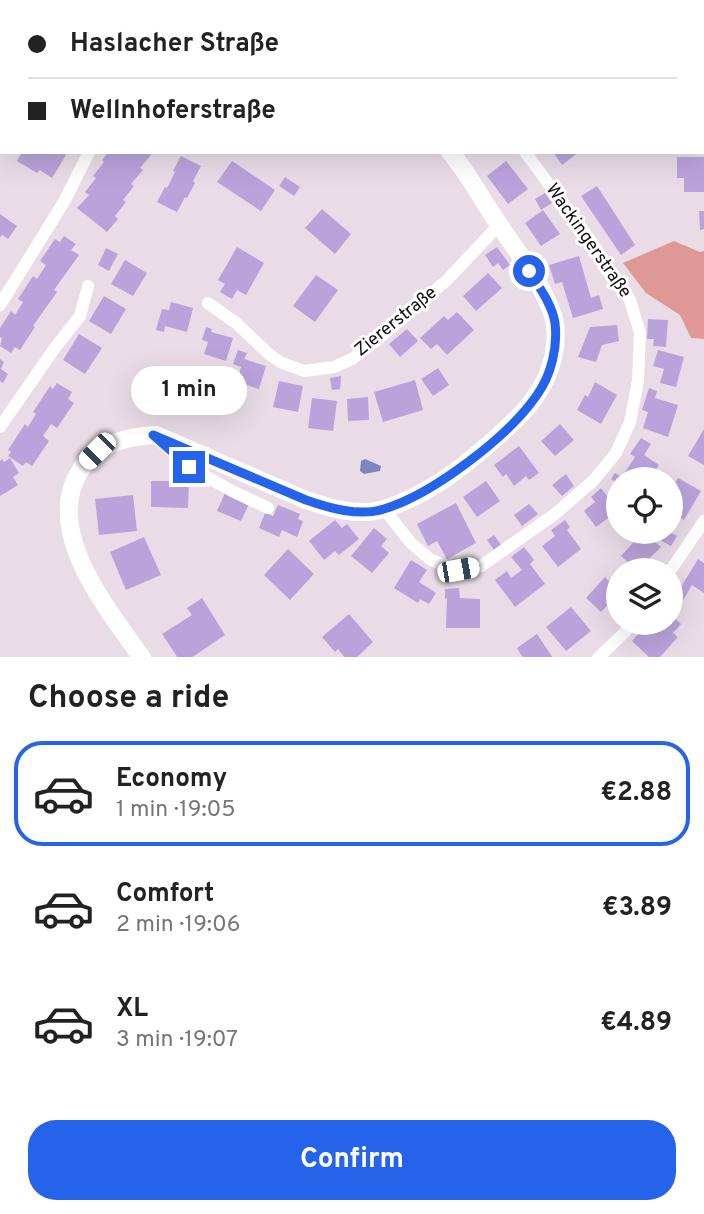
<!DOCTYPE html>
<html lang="en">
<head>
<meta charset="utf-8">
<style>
	:root { --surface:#fff; --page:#f2f2f2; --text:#222; --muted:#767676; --line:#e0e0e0; --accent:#2563eb }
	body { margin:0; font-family:Overpass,sans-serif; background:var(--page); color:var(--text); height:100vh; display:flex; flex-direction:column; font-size:26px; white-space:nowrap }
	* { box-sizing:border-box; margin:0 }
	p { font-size:23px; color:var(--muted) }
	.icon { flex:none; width:38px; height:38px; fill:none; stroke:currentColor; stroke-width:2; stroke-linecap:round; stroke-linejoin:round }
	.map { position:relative; height:657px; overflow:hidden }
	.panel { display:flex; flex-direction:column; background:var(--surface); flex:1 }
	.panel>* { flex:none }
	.banner { position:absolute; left:0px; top:0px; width:705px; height:154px; box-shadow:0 7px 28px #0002; display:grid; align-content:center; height:154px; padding:0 28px; background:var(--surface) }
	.buttons { position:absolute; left:606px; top:467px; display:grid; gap:14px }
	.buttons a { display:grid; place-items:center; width:77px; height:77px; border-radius:50%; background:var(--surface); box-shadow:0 7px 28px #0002; font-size:35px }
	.end { position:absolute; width:32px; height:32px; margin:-16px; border:9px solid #2563eb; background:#fff; box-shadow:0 0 0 4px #fff }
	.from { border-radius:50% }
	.bubble { position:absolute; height:49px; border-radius:24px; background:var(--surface); box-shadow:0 7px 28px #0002; font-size:23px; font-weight:700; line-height:49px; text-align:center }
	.car { position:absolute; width:21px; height:42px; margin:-21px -10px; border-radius:9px; box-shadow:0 0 5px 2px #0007; background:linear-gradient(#fff 24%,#345 0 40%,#fff 0 76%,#345 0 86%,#fff 0) }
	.banner b { display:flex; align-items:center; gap:24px; height:66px; font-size:26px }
	.banner b+b { border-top:2px solid var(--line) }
	.banner i { width:18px; height:18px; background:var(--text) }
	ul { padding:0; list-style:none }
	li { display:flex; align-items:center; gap:21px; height:105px; margin:0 14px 10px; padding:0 14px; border:4px solid transparent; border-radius:28px }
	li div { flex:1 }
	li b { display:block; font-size:26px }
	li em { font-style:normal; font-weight:700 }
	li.active { border-color:var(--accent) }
	li>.icon { width:63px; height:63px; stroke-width:1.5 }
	h2 { padding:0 28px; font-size:32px; line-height:84px }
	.action { display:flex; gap:14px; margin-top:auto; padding:14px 28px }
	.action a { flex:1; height:80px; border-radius:28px; background:var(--accent); color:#fff; font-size:28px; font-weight:700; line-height:80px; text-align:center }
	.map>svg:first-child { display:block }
	.forest { fill:#de9994 }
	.water { fill:#7d87be }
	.building { fill:#baa3db }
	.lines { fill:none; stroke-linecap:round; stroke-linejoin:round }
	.street { stroke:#fff; stroke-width:12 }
	.secondary { stroke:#fff; stroke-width:18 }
	.route { stroke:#2563eb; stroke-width:9 }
	.labels { text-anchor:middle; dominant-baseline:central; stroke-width:6; stroke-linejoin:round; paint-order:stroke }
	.street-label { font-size:18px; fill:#110d11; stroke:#fff }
</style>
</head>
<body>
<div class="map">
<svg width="704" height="658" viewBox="0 0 704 658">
	<rect width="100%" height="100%" fill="#e9dce7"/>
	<path class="forest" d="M674,241l26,11 4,-1v88l-13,-1 -11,-23 -34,-22 -23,-30z"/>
	<path class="water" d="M365,459l16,7 -1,5 -16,3 -4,-3 1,-10z"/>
	<path class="building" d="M22,152h40l4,3 -14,23 -12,-8 -3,3 -20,-12z
		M108,152h41l2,3 -11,13 3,2 -12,14 3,2 -11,14 3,2 -11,14 3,3 -11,13 -30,-24 12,-13 -4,-3 11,-14 -3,-2 11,-14 -2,-2z
		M553,152h26l-17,13z
		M181,156l20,10 -8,15 2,2 -8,15 -2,-1 -8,15 -20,-10 8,-15 2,1 8,-16 -2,-1z
		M677,157h27v35h-20v-14h-7z
		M232,161l43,29 -14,21 -44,-29z
		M506,161l22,28 -20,15 -21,-28z
		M285,177l15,10 -6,9 -15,-10z
		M597,186l38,59 -14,10 -40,-59z
		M545,193l7,10 -11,7 -6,-11z
		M322,209l29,25 -16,20 -30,-26z
		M543,210l17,24 -19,12 -16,-23z
		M699,211h5v18l-4,1z
		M0,214l17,12 -9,13 -6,-4 -2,2z
		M64,236l12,8 -5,6 8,5 -25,35 3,2 -24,34 2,1 -15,23 -5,-3 -4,6 -11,-7 2,-8 -2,-1v-9l11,-17 4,4 8,-13 -5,-3 15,-23 4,3 9,-14 -6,-4 15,-22 5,3z
		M237,247l27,16 -18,32 -9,-5 -5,9 -12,-7 5,-8 -7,-4z
		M497,247l13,18 -7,5 -5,-7 -5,4 -8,-12z
		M106,248l12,6 -9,17 -11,-6z
		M579,256l12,42 8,-3 4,14 -30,9 -11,-36 -7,2 -6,-19z
		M125,260l22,13 -14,23 -22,-12z
		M488,273l14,15 -26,23 -13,-15z
		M316,275l22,15 -23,32 -22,-16z
		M104,296l22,13 -15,25 -22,-13z
		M171,302l22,6 -6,24 -22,-6 -1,6 -8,-2 6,-21 7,1z
		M457,312l17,18 -27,25 -10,-11 -6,5 -11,-11 24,-22 4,4z
		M648,319l20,1 -2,27 -13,-1 1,-7h-7z
		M617,325l2,16 -17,4 -6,17 -18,-5 12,-30z
		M206,327l6,2 -1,3 22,6 -7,23 -22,-7 4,-12 -6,-2z
		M407,329l11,12 -18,16 -11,-13z
		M79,334l23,14 -17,26 -22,-14z
		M238,350l9,3 -3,6 22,7 -7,23 -22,-7 4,-15 -8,-3z
		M658,350l26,7 -8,30 -16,-4 4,-14 -11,-3z
		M0,359l4,3 -3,7 7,5 -5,9 -3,-2z
		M438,368l11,17 -16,11 -12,-17z
		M341,376l-1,13 -8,1 -2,-12z
		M415,380l8,30 -40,12 -9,-30z
		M279,381l24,5 -5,26 -25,-5z
		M595,382l22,13 -16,29 -24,-14 8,-15 3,2z
		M57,383l15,9 -4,7 6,4 -17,25 -6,-4 -8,12 6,5 -17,25 -6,-4 -3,4 -15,-10 3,-4 -3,-2 17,-26 3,3 8,-13 -3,-2 17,-26 3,3z
		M649,388l8,3 -2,7 23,7 -10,32 -25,-9 5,-16 -6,-2z
		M368,397l1,23 -21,1 -1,-22z
		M312,398l25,3 -4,30 -25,-3z
		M560,424l14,16 -19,16 -14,-15z
		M704,429v36l-16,-9z
		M641,438l10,6 -7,11 15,10 -9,15h-32v3l-7,-4 4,-6 7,4 13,-20 -5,-3z
		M519,446l20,27 -10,7 -3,-4 -12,10 -8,-12 -3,3 -9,-12z
		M10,458l9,15 -6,4 5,8 -18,11v-35l2,-2 2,3z
		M566,474l8,12 -12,10 -10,-11z
		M678,478l23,13 -17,29 -14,-8v-21z
		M151,481h38l-1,27 -37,-1z
		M486,481l14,20 -23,16 -14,-20z
		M601,488l17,23 -22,16 -12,-16 11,-9 -4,-5z
		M225,493l24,11 -8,17 -24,-10z
		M133,495l4,36 -38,4 -4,-36z
		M456,503l20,40 -29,16 -10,-18 -9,5 -11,-22z
		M529,504l9,10 -16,12 -8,-11z
		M278,505l22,9 -2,5 5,2 -6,16 -15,-7 -3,7 -20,-9 6,-15 8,3z
		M335,520l7,8 5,-4 12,15 -20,16 -4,-4 -11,9 -15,-19z
		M565,520l5,7 -3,3 14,19 -23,18 -16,-21 13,-10 -4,-6z
		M374,528l13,11 -6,7 8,7 -17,20 -21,-17z
		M643,532l18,15 -23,23h-2l-15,-14z
		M664,532h6l7,4 -6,10 -11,-6z
		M494,535l7,10 -7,5 -7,-10z
		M144,537l17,38 -35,15 -16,-38z
		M524,547l10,13 -4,4 15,20 -30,23 -20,-27 12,-9 4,7 11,-8 -11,-13z
		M288,549l26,25 -24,26 -26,-25z
		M698,559l6,4v30l-12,-8 -10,17 -5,-3 -2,5 -5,-3v-7l5,3z
		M411,560l16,10 -8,12 17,11 -7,11 -9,-5 -2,4 -24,-15z
		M605,577l13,13v4l-17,18 -15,-14z
		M459,588l1,10 20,1v29h-34l1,-30 -2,1v-10z
		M202,598l23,37 -34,23h-13l-16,-24 30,-19 -5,-7z
		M571,607l20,24 -25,20 -20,-24z
		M349,614l24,28 -17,16h-11l-7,-9 -3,3 -13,-15z
		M670,614l11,10 -8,9 5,4 -19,21h-9l-18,-17 16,-18h22z
		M537,634l16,24h-30l-6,-10z"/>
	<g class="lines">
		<path class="street" d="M585,0v2
			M151,2v-2
			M205,2l8,-2
			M704,118v1
			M208,303l28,20 33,31 11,8 24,9 30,-4 18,-8 25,-19 70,-60 52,-55
			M0,305l65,-105 24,-48
			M0,427l54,-78 26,-33 8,-30
			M159,440l30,27 45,25 34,16
			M384,509l27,34 20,17 27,10 23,-4 74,-52 39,-34 22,-27 14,-31 8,-41 2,-48 -10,-33 -44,-66 -61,-82
			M670,571l34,-50
			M598,658l28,-27 6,-8"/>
		<path class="secondary" d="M225,0l1,2
			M142,658c-34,-49 -101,-128 -61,-189 17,-25 46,-33 75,-34l150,65c23,8 53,17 78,9 43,-13 79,-42 112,-71 15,-14 32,-28 43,-47 12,-19 19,-43 16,-66 -4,-30 -40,-76 -57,-102 -16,-23 -29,-49 -48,-71"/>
	</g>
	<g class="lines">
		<path class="route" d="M189,467l-36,-32 153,65c23,8 53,17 78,9 49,-15 124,-72 153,-114 14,-20 21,-47 18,-72 -3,-19 -16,-36 -26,-52"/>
	</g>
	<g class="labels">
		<g class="street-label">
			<text transform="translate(588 241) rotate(55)">Wackingerstraße</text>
			<text transform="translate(396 322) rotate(-39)">Ziererstraße</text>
		</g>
	</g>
</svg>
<div class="buttons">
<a><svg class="icon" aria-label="locate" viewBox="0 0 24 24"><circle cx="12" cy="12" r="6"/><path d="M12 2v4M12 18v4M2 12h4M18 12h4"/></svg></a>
<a><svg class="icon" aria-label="layers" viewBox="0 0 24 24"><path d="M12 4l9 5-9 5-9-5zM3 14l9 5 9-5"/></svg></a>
</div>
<i class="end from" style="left:529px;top:271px"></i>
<i class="end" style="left:189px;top:467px"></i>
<div class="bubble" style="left:131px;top:366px;width:116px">1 min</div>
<i class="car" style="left:97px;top:451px;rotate:225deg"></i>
<i class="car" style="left:458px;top:570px;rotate:80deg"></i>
<div class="banner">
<b><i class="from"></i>Haslacher Straße</b>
<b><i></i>Wellnhoferstraße</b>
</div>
</div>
<section class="panel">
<h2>Choose a ride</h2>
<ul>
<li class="active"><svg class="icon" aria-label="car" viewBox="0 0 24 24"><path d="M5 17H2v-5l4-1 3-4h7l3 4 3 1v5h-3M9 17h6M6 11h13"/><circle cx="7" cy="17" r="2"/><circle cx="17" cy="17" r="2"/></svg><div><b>Economy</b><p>1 min · 19:05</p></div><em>€2.88</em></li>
<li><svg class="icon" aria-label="car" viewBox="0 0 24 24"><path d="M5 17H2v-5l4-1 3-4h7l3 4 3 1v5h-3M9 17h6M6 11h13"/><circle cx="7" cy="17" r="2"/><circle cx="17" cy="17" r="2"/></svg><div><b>Comfort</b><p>2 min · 19:06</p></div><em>€3.89</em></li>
<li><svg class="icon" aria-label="car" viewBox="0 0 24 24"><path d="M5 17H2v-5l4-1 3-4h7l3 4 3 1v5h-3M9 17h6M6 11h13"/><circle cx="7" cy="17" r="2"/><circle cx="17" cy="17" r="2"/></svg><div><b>XL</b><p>3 min · 19:07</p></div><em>€4.89</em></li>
</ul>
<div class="action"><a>Confirm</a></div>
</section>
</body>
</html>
